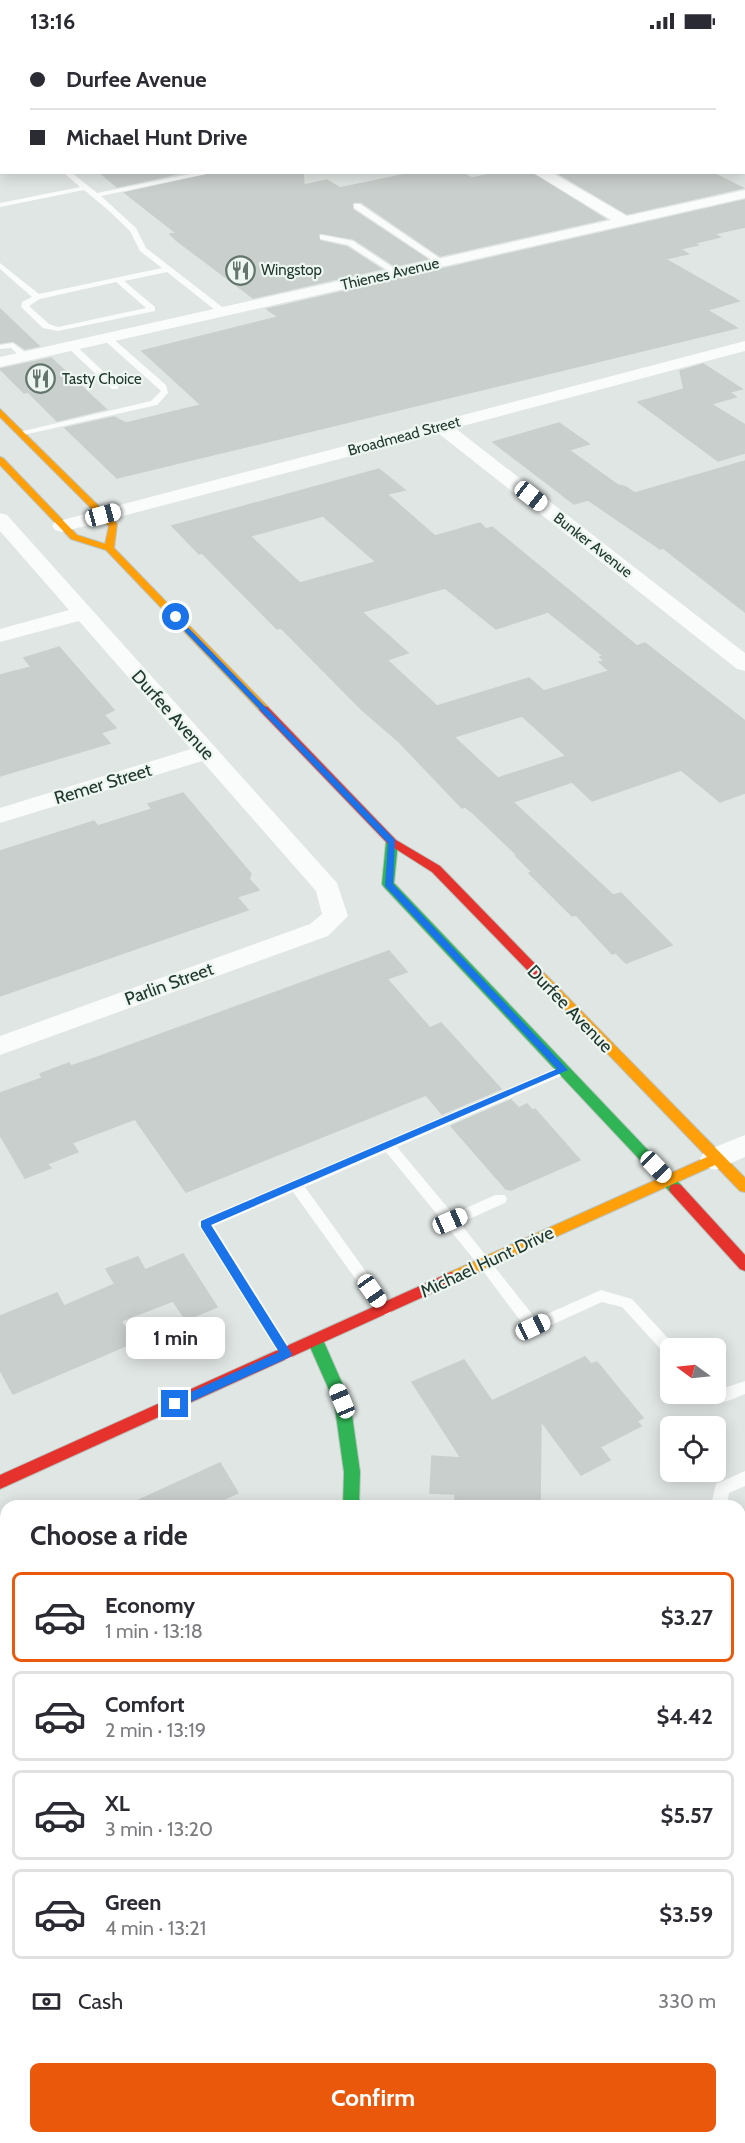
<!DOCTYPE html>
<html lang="en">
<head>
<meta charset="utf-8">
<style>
	:root { --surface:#fff; --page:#f2f2f3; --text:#2b2b33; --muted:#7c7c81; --line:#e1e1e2; --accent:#ea580c }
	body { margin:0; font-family:Cabin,sans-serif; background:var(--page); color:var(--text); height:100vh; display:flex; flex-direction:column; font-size:22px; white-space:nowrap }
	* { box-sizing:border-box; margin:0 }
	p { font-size:20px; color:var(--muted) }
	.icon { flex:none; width:33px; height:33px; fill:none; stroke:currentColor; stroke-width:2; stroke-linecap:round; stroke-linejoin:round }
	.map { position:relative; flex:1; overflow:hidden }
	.drawer { position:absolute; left:0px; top:1458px; width:746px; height:644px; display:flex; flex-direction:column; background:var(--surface); border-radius:18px 18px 0 0; box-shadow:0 3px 15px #0003 }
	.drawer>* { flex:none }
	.hud { position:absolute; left:0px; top:0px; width:746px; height:132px; box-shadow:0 3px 15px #0003; display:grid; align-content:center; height:132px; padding:0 30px; background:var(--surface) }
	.needle { width:39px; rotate:285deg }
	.buttons { position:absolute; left:660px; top:1296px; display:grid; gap:12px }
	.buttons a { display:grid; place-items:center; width:66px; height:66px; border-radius:9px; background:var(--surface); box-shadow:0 3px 15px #0003; font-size:30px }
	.end { position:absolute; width:27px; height:27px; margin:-14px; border:8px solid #1a73e8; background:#fff; box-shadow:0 0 0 3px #fff }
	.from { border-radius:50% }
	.bubble { position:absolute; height:42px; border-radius:9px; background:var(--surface); box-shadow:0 3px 15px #0003; font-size:20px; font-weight:700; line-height:42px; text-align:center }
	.car { position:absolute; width:18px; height:36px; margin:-18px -9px; border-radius:8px; box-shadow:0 0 4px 2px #0007; background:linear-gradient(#fff 24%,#345 0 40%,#fff 0 76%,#345 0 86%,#fff 0) }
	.hud b { display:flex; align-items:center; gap:21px; height:57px; font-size:22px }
	.hud b+b { border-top:2px solid var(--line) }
	.hud i { width:15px; height:15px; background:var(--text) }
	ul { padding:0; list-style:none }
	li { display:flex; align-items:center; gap:18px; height:90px; margin:0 12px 9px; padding:0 18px; border:3px solid var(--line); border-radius:9px }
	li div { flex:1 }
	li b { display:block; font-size:22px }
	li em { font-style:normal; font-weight:700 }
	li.selected { border-color:var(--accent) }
	li>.icon { width:54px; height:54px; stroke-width:1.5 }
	h2 { padding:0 30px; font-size:27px; line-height:72px }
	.pay { display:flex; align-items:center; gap:15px; height:66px; padding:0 30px; font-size:22px }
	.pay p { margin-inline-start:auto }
	.primary-button { display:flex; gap:12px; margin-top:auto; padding:12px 30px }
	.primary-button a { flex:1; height:69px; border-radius:9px; background:var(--accent); color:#fff; font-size:24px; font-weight:700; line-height:69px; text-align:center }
	.status { display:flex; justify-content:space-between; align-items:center; height:42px; padding:0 30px; background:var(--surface); direction:ltr }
	.status svg { height:16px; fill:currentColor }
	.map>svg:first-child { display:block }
	.building { fill:#c9cfcc; stroke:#c9cfcc; stroke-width:1.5; fill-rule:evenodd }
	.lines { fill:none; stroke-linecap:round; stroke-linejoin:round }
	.fast-casing { stroke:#b9c3be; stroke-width:2 }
	.slow-casing { stroke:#b9c3be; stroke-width:2 }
	.jam-casing { stroke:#b9c3be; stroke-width:2 }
	.lane { fill:#fafbfb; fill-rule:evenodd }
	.street { fill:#fafbfb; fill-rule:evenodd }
	.fast { fill:#30b455; fill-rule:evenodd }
	.slow { fill:#ff9f0a; fill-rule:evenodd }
	.jam { fill:#e5322d; fill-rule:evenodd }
	.route { fill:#1a73e8 }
	.labels { text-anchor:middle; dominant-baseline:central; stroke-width:4.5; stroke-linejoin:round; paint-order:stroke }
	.far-poi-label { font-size:15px; fill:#20382e; stroke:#edf6f1; text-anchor:start }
	.far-street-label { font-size:15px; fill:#20382e; stroke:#edf6f1 }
	.street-label { font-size:18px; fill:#20382e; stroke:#edf6f1 }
</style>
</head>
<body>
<div class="status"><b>13:16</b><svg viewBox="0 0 49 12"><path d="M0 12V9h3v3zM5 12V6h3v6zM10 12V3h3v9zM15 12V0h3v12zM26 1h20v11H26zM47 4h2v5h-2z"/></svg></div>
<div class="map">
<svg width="745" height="2101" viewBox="0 0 745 2101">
	<rect width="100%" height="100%" fill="#e0e6e3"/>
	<path class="building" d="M99,130h87l-69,15z
		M218,130h85l1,13 23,-5 13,8 76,-16h44l12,6 28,-6h30l75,47 -165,37 -79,-54h-7l-2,2 1,6 74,49 -32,7 -41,-27 -34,-6 -2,2 2,6 27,6 34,22 -128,29 -77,-58 -6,-6 6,-1 -51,-40z
		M556,130h155l32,16 -116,26z
		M745,158v27l-31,7 6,3 -25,6 3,2 -18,4 8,5 -23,5 74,42 -32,9 30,18 -620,150 -52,-50 49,-11 12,6 75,-18 -59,-54 136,-34 -11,-8z
		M0,267l39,37 -14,3 -12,-8 -13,2z
		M51,316l55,51 -49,12 -29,-29 -4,1 -24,-24z
		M703,322l39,25 -12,3 6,5 -25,7 34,21v28l-27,8 -80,-59 46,-13 -4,-18z
		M559,381l30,21 -20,6 49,35 8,2 9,6 110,-32v151l-82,-64 -3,1 -72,-49 -14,4 -81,-62z
		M379,427l26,21 -18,4 48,42 45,-13 6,6 6,-2 145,119 8,-3 100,78v72l-25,9 -39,-32 -89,31 -20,-19 -59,20 100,93 8,-2 51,52 -46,18 -10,-10 -4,1 -36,-39 -4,1 -43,-43 3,-1 -16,-16h2l-44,-42 -9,-7 -3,1 -63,-66 -38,-33 -80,-81 -4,1 -75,-76 -3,1 -27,-28zM323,474l53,46 -76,21 -50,-47zM445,546l51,41 52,-17 55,44 -3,1 4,4 -5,1 10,9 -65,20 -15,-13 -92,28 -50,-46 21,-7 -46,-41zM522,674l44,40 -68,22 -44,-41z
		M59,605l55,63 -10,5 12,13 -15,5 9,10 -110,33v-101l31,-8 -7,-9z
		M183,751l68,81 -2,5 10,11 -22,7 11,13 -248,86v-145l94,-30 4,5 54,-17 -4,-5z
		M389,909l18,21 -20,7 43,49 11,-5 60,66 -59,25 -16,-19 -240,97 -51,-73 -63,24 6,9 -31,12 4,4 -26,10 -25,-43v-42l42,-15 -2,-4 29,-11 2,3 24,-8z
		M511,1058l8,8 8,-4 5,6 3,-1 45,51 -69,30 -5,-1 -55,-63z
		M183,1212l34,53 -31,13 -13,-19 -52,20 14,21 -122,52 -13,-24v-54l57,-23 7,13 51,-22 -9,-15 32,-12 7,13z
		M585,1315l6,7 6,-2 46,56 -6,3 4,5 -41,21 10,13 -29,15 -40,-54 -1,85h-85v-12l-25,-1 2,-37 29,2 -49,-76 52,-22 28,41z
		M220,1421l18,30 -29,13h-83z"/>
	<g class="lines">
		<defs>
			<path id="fast" d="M392,796l6,4 -4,41 287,302 2,4 -2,4h-10l-287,-306 -2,-3 4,-42z
				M315,1292l5,2 3,4 27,61 10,71 -1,34h-16l1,-34 -10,-71 -27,-61 3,-4z"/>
			<path id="slow" d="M0,367l117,115 -3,24 154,159v4h-8l-154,-161 -35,-11 -71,-74v-8l3,1 74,77 28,9 4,-18 -109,-109z
				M538,928l4,1 203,207v14l-5,-1 -25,-26 -264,119 -5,-2 -2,-4 2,-4 261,-117 -173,-180 -2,-3z
				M414,2096h20l3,5h-22z"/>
			<path id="jam" d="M264,664l4,1 128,133 44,26 102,105 2,3 -2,3h-8l-102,-105 -44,-28 -128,-133 -1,-2z
				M676,1142l5,1 64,70v16l-5,-2 -69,-76 -2,-4 2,-4z
				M451,1230l5,2 2,4 -2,4 -456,207v-14z"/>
		</defs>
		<use href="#fast" class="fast-casing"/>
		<use href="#slow" class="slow-casing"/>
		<use href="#jam" class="jam-casing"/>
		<path class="lane" d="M744,92h1v4h-1z
			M0,93h2v4h-2z
			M63,130h8l26,21 103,-21h16l-115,24 35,32 10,20 80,62v4h-6l-53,-42 -43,9 31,26v4l-97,20 -15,-3 -22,-21 1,-5 10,-5 -32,-28v-6l39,31 123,-26 -22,-17 -10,-20 -22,-21 -24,-20 -84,17v-4l80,-16zM116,240l30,26 -88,19 -9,-3 -20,-18 11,-7z
			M354,162h6l85,58 -7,2 -84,-56z
			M323,193l30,6 47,31 -7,2 -45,-29 -28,-6v-4z
			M104,294h6l56,49 2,8 -11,12 -138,31v-4l132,-31 10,-10 -57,-51z
			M13,301l16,12v4h-6l-12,-11 -11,1v-4z
			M68,302h6l44,41v4h-6l-44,-41z
			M563,1023l5,2 2,3 -2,3 -171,74 56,67 42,-19h10l2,4 -2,4 -45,20 76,96 65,-29 31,9 43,47 2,2h-7v8l-5,-2 -43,-47 -20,-5 -64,29 -5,2 -5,-2 -48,-64 -94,-115 -81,35 85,118 3,4 -3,4 -5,2 -5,-2 -87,-121 -79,34 80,128 -3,4 -5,2 -5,-2 -81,-130 -2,-4 2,-4z
			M745,1339v13c-14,5 -32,17 -41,0h12v-5l2,1z
			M745,1429v15l-16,7 -2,13h-16l5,-22z
			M740,1523l5,1v24l-5,-2z"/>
		<path class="street" d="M0,0l7,2h-5v6z
			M281,0h14l1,2h-14z
			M489,0h20l-21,2z
			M532,130h19l76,44 118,-26v8l-745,169v-10l611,-137z
			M745,299v10l-290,77 290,225v18l-8,-2 -299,-236 -376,99 -7,-2 -3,-4 3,-4z
			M0,471l7,2 330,368 11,33 -20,20 -328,119v-19l310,-112 12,-10 -6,-23 -114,-130 -202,62v-15l191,-59 -112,-128 -79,21v-13l69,-19 -69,-79z
			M745,1093v22l-30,13 -10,-3 -5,-8 5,-8z"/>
		<use href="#fast" class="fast"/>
		<use href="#slow" class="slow"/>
		<use href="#jam" class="jam"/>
	</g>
	<path class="route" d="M176,573l219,225 -2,44 175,186 -357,155 81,129 -2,3 -115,52 -4,-2v-6l108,-49 -78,-125v-6l356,-152 -172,-183 3,-43 -215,-224z"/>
	<defs>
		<symbol id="restaurant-ring" viewBox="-11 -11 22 22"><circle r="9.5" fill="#edf6f1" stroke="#63756d" stroke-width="1.5"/><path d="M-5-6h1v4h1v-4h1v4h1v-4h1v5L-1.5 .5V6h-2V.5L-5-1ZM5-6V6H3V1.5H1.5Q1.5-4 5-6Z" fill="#63756d"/></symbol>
	</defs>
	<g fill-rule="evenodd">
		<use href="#restaurant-ring" x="224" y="212" width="33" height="33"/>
		<use href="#restaurant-ring" x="24" y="320" width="33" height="33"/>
	</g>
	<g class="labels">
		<g class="far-poi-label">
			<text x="261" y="228">Wingstop</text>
			<text x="62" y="337">Tasty Choice</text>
		</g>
		<g class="far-street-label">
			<text transform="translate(390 232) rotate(-13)">Thienes Avenue</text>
			<text transform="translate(404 394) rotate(-15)">Broadmead Street</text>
			<text transform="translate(593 503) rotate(38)">Bunker Avenue</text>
		</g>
		<g class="street-label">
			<text transform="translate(173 673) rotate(48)">Durfee Avenue</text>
			<text transform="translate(103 742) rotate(-17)">Remer Street</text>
			<text transform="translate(169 942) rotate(-20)">Parlin Street</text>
			<text transform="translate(570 967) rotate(46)">Durfee Avenue</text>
			<text transform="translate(487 1220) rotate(-25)">Michael Hunt Drive</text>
		</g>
	</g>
</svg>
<div class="buttons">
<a><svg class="needle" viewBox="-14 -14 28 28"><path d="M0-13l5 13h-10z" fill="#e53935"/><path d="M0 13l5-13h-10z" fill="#7c7c81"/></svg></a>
<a><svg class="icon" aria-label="locate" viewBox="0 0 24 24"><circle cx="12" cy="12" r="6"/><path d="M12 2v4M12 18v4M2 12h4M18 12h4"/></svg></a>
</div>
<i class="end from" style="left:176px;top:575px"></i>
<i class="end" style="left:175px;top:1362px"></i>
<div class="bubble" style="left:126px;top:1275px;width:99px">1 min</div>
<i class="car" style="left:531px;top:454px;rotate:128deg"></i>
<i class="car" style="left:103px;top:473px;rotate:75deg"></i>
<i class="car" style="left:656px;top:1125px;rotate:136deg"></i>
<i class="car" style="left:450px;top:1179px;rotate:66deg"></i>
<i class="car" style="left:372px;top:1249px;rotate:145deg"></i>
<i class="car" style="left:533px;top:1285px;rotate:65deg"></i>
<i class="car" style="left:342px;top:1359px;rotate:337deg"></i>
<div class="hud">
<b><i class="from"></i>Durfee Avenue</b>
<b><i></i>Michael Hunt Drive</b>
</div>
<section class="drawer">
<h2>Choose a ride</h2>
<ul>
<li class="selected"><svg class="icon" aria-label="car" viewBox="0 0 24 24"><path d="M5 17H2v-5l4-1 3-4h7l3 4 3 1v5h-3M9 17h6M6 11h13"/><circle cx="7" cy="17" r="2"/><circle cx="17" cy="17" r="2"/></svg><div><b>Economy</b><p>1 min · 13:18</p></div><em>$3.27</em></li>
<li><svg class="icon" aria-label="car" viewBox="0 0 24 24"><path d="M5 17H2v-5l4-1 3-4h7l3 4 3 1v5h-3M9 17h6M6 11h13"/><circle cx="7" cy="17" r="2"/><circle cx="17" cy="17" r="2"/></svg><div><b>Comfort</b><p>2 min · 13:19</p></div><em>$4.42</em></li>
<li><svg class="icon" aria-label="car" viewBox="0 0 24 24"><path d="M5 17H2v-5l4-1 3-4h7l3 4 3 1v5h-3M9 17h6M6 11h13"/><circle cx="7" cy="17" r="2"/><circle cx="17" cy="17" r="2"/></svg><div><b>XL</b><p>3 min · 13:20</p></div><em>$5.57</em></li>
<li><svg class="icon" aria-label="car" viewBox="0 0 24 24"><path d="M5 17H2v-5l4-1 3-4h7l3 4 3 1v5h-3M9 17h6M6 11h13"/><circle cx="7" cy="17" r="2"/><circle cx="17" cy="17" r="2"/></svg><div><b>Green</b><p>4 min · 13:21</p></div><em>$3.59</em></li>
</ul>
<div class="pay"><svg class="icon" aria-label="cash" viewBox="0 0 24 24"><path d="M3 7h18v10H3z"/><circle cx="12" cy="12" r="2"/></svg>Cash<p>330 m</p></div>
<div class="primary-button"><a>Confirm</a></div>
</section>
</div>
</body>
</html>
